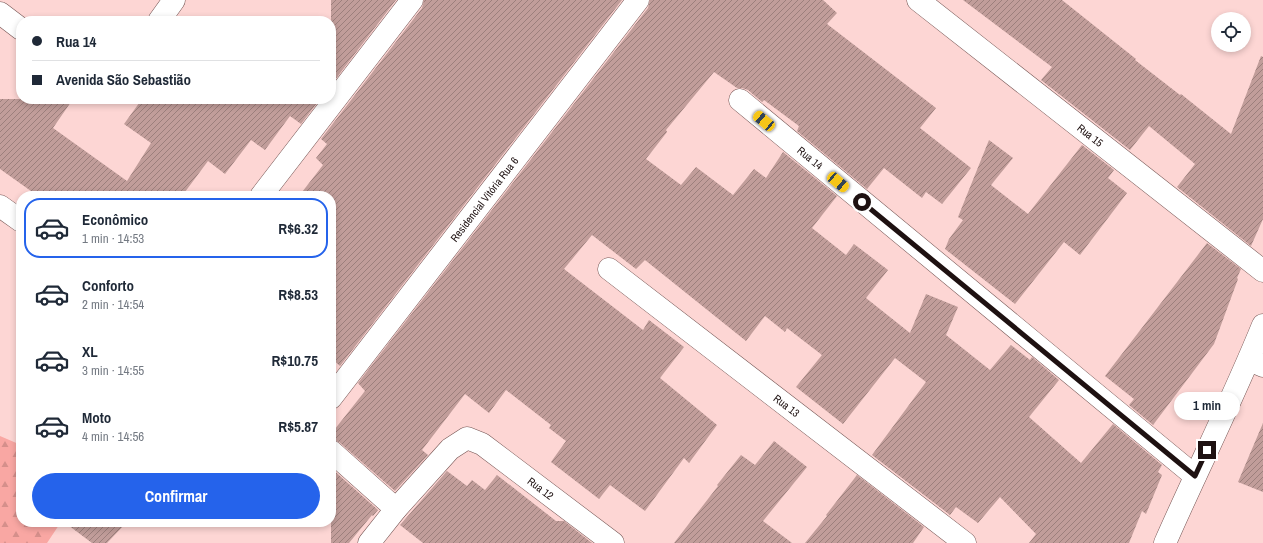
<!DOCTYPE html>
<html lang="pt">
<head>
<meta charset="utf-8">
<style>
	:root { --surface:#fff; --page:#f2f2f3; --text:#1f2937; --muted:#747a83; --line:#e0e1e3; --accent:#2563eb }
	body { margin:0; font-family:"Archivo Narrow",sans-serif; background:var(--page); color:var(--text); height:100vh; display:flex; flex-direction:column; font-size:15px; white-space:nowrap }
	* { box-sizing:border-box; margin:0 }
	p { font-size:13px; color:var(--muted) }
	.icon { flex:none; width:22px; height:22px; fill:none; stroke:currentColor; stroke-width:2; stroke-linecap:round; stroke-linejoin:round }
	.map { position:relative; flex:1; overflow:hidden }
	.drawer { position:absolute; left:16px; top:191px; width:320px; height:336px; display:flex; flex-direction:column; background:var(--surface); border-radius:16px; box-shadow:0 2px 6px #0003 }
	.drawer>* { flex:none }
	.hud { position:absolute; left:16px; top:16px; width:320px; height:88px; border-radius:16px; box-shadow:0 2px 6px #0003; display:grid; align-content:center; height:88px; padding:0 16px; background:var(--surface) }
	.controls { position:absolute; left:1211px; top:12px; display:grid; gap:8px }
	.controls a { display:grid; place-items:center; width:40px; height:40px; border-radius:50%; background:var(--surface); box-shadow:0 2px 6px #0003; font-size:20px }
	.end { position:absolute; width:18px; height:18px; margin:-9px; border:5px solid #1e1111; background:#fff; box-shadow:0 0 0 2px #fff }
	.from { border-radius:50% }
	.bubble { position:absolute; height:28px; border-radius:14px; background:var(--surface); box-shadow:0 2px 6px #0003; font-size:13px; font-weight:800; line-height:28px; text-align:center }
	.car { position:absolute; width:12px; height:24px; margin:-12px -6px; border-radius:5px; box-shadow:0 0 3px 1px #0007; background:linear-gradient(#f5c518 24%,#345 0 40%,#f5c518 0 76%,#345 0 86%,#f5c518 0) }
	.hud b { display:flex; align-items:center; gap:14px; height:38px; font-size:15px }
	.hud b+b { border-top:1px solid var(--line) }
	.hud i { width:10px; height:10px; background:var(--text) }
	ul { padding:7px 0 0; list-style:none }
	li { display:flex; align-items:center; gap:12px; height:60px; margin:0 8px 6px; padding:0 8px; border:2px solid transparent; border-radius:16px }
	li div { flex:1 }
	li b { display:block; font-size:15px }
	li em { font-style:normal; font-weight:800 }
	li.active { border-color:var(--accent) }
	li>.icon { width:36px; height:36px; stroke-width:1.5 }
	.cta { display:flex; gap:8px; margin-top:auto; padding:8px 16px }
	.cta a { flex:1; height:46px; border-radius:24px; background:var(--accent); color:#fff; font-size:16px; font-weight:800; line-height:46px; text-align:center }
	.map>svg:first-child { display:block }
	.forest { fill:url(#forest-firs) }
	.building { fill:url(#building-hatch) }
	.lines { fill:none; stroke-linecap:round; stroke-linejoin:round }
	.minor-casing { stroke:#755553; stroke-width:23 }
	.tertiary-casing { stroke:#755553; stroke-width:23 }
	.minor { stroke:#fff; stroke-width:22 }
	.tertiary { stroke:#fff; stroke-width:22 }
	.route { stroke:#1e1111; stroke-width:5 }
	.labels { text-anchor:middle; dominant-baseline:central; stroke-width:3.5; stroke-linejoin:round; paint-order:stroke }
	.street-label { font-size:11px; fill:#1e1111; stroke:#faeae9 }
</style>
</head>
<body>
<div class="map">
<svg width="1263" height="543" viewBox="0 0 1263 543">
	<defs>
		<pattern id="forest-firs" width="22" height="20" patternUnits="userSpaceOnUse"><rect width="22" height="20" fill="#f9a7a3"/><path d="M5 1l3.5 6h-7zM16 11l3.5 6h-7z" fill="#d58f8b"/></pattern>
		<pattern id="building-hatch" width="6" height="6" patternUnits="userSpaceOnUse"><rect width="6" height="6" fill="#c19d9a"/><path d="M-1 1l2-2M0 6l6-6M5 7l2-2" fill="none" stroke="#9c7f7c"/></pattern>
	</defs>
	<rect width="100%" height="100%" fill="#fdd6d4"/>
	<path class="forest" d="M0,436l21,9v77h40l-14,21h-47z"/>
	<path class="building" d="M331,0h65l-65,85z
		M424,0h198l-282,366 -9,-8v-162h-32l24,-31 -7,-7 11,-14 -6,-5 101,-131z
		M650,0h173l14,13 -10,11 109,84 -16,20 51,40 -29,36 -16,-12 -4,6 -38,-30 -17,21 -70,-58 2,-5 -35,-26 -2,2 -14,-12 -6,-2h-5l-23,-16 -48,58 1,2 -21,27 35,26 15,-18 37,28 21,-26 12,9 17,-26 54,44 -25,32 34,27 8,-11 34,26 -22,28 44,35 16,-39 32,13 -12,28 44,35 21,-25 19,15 2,-3 27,23 -30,37 52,46 32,-39 49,41 -4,7 4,3 -16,39 -4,-3 -13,32h-100l7,-9 -36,-37 -22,26 -22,-16 -6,8 -78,-60 54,-73 -31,-24 -52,66 -47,-37 26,-32 -35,-27 -2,4 -20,-16 -19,25 -101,-81 -9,9 -44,-34 -28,34 79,61 6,-10 35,27 -24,31 57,47 -28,38 -5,-5 -39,53 -35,-26 -11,14 -48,-37 15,-21 -17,-13 2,-3 -45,-35 -17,23 -24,-19 -43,56 6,5 -33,36 -56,-49 -8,-3v-5l34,-43 -7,-8 290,-375z
		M963,0h99l74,59 -1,1 45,35 1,-1 50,40 30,-78 2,1v162l-12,27 -74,-59 18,-23 -46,-38 -19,24 -89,-70 11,-13z
		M0,99h73l-20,29 74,53 24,-38 -27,-19 18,-25h178l-19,25 -11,-8 -25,34 -14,-10 -26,34 -17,-13 -26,35h-144l-38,-27z
		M989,140l24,18 -22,27 37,29 54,-69 32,25 -6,8 19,15 -47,62 -16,-13 -49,62 -70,-55 4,-10 14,-19 -5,-3z
		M1207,243l34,26 -4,9 1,1 -24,65 -61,81 -24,-20 5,-6 -29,-23z
		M1263,423v69l-25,-10z
		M774,441l33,26 -44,54 29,22h-118l44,-57 -1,-1 24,-30 14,10z
		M331,468l47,42 -5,6 -1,-1 -23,28h-18z
		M447,471l20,15 5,-6 13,10 12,-15 59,46h8l28,22h-169l-23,-18z
		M857,475l67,52 -11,16h-108l22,-27 -1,-1z
		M64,522h63l-20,21h-15z"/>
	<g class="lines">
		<defs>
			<g id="minor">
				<path id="s1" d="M918,0l345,271"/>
				<path d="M0,13l21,16"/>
				<path d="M159,21l15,-21"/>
				<path id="s2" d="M740,100l455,376"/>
				<path d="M261,196l151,-196"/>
				<path d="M0,206l21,15"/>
				<path id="s3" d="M609,269l356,274"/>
				<path d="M1249,360l14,6"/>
				<path id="s4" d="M331,398l307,-398"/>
				<path d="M331,451l65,58"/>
				<path id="s5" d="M369,543l27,-34 54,-60 17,-11 15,6 131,99"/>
			</g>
			<path id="tertiary" d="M1165,543c32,-73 68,-144 98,-218"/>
		</defs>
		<use href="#minor" class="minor-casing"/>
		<use href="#tertiary" class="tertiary-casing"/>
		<use href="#minor" class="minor"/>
		<use href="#tertiary" class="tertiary"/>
	</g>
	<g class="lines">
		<path class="route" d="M862,202l333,274 12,-26"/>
	</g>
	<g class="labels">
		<g class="street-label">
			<text stroke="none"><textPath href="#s1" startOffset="219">Rua 15</textPath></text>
			<text stroke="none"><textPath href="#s2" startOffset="91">Rua 14</textPath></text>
			<text stroke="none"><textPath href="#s4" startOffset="251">Residencial Vitória Rua 6</textPath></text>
			<text stroke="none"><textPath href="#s3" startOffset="224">Rua 13</textPath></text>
			<text stroke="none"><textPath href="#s5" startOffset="234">Rua 12</textPath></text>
		</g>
	</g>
</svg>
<div class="controls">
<a><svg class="icon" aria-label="locate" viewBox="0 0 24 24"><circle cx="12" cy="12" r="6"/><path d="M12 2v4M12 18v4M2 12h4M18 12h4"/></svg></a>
</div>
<i class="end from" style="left:862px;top:202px"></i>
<i class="end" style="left:1207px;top:450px"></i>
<div class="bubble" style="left:1174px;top:392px;width:66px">1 min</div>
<i class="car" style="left:764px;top:121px;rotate:310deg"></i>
<i class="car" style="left:838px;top:182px;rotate:130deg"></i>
<div class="hud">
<b><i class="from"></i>Rua 14</b>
<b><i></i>Avenida São Sebastião</b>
</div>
<section class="drawer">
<ul>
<li class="active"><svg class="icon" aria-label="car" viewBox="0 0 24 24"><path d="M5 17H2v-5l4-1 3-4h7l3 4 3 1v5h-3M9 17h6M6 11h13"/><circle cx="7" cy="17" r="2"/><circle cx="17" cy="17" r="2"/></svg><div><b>Econômico</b><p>1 min · 14:53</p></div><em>R$6.32</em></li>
<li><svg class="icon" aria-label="car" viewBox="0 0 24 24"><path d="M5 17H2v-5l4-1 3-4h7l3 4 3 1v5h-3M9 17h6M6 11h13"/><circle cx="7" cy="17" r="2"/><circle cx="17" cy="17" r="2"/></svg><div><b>Conforto</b><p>2 min · 14:54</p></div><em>R$8.53</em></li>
<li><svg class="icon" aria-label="car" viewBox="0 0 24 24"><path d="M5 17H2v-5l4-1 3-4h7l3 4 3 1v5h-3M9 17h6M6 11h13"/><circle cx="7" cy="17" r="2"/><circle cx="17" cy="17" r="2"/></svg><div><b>XL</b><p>3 min · 14:55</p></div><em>R$10.75</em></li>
<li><svg class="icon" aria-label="car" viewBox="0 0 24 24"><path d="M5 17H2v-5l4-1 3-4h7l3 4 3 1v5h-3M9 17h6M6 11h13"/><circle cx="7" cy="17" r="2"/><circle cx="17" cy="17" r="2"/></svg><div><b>Moto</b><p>4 min · 14:56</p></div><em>R$5.87</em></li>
</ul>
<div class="cta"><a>Confirmar</a></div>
</section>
</div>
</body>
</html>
